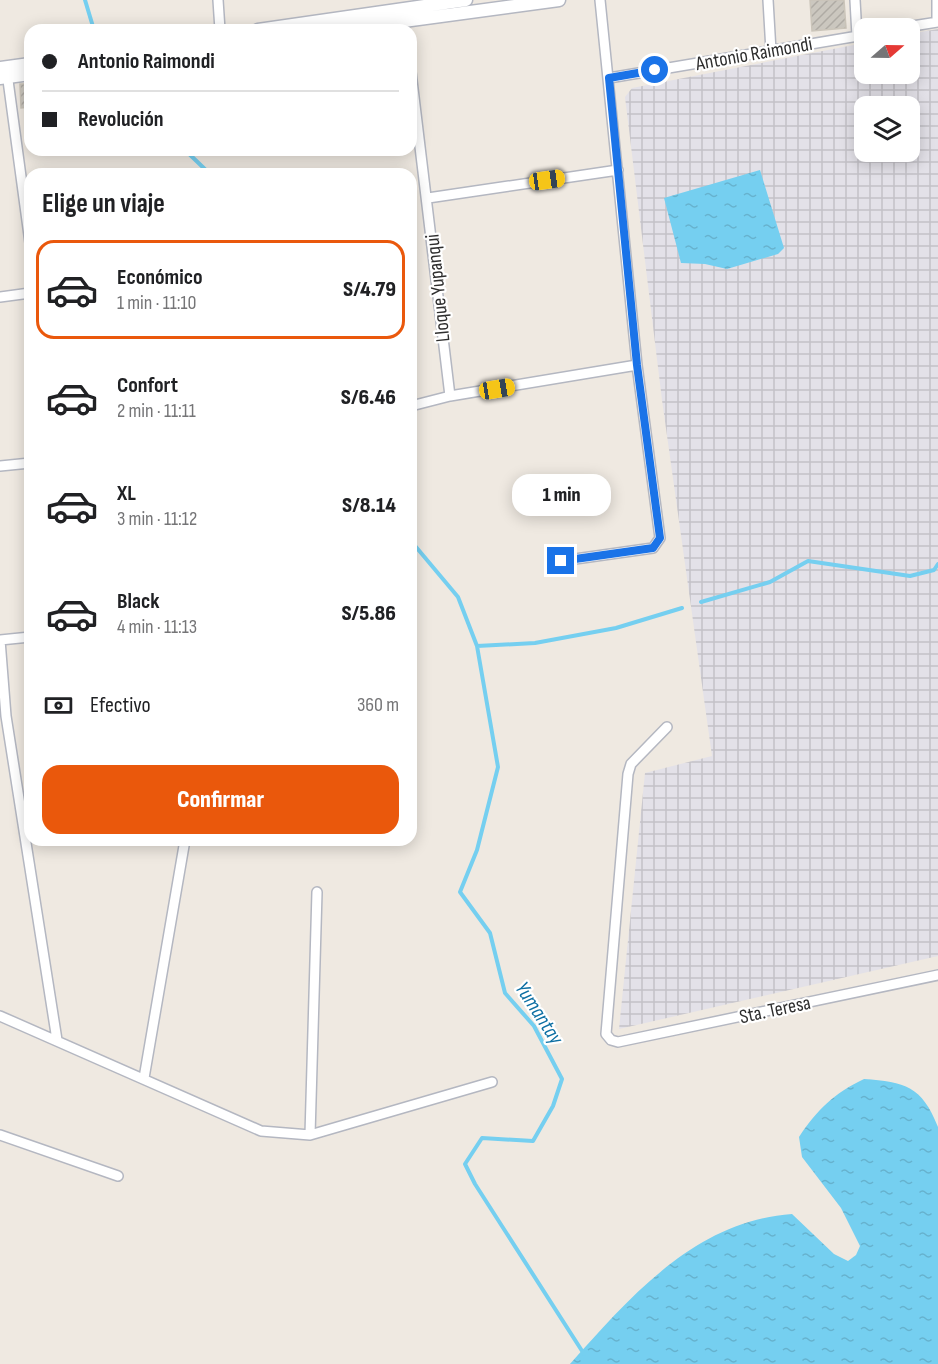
<!DOCTYPE html>
<html lang="es">
<head>
<meta charset="utf-8">
<style>
	:root { --surface:#fff; --page:#f6f6f6; --text:#202124; --muted:#757577; --line:#e0e0e0; --accent:#ea580c }
	body { margin:0; font-family:"Sofia Sans Condensed",sans-serif; background:var(--page); color:var(--text); height:100vh; display:flex; flex-direction:column; font-size:22px; white-space:nowrap }
	* { box-sizing:border-box; margin:0 }
	p { font-size:20px; color:var(--muted) }
	.icon { flex:none; width:33px; height:33px; fill:none; stroke:currentColor; stroke-width:2; stroke-linecap:round; stroke-linejoin:round }
	.map { position:relative; flex:1; overflow:hidden }
	.details { position:absolute; left:24px; top:168px; width:393px; height:678px; display:flex; flex-direction:column; background:var(--surface); border-radius:18px; box-shadow:0 3px 15px #0003 }
	.details>* { flex:none }
	.top-card { position:absolute; left:24px; top:24px; width:393px; height:132px; border-radius:18px; box-shadow:0 3px 15px #0003; display:grid; align-content:center; height:132px; padding:0 18px; background:var(--surface) }
	.needle { width:39px; rotate:70deg }
	.buttons { position:absolute; left:854px; top:18px; display:grid; gap:12px }
	.buttons a { display:grid; place-items:center; width:66px; height:66px; border-radius:12px; background:var(--surface); box-shadow:0 3px 15px #0003; font-size:30px }
	.end { position:absolute; width:27px; height:27px; margin:-14px; border:8px solid #1a73e8; background:#fff; box-shadow:0 0 0 3px #fff }
	.from { border-radius:50% }
	.bubble { position:absolute; height:42px; border-radius:18px; background:var(--surface); box-shadow:0 3px 15px #0003; font-size:20px; font-weight:800; line-height:42px; text-align:center }
	.car { position:absolute; width:18px; height:36px; margin:-18px -9px; border-radius:8px; box-shadow:0 0 4px 2px #0007; background:linear-gradient(#f5c518 24%,#345 0 40%,#f5c518 0 76%,#345 0 86%,#f5c518 0) }
	.top-card b { display:flex; align-items:center; gap:21px; height:57px; font-size:22px }
	.top-card b+b { border-top:2px solid var(--line) }
	.top-card i { width:15px; height:15px; background:var(--text) }
	ul { padding:0; list-style:none }
	li { display:flex; align-items:center; gap:18px; height:99px; margin:0 12px 9px; padding:0 6px; border:3px solid transparent; border-radius:18px }
	li div { flex:1 }
	li b { display:block; font-size:22px }
	li em { font-style:normal; font-weight:800 }
	li.active { border-color:var(--accent) }
	li>.icon { width:54px; height:54px; stroke-width:1.5 }
	h2 { padding:0 18px; font-size:27px; line-height:72px }
	.pay { display:flex; align-items:center; gap:15px; height:66px; padding:0 18px; font-size:22px }
	.pay p { margin-inline-start:auto }
	.primary-button { display:flex; gap:12px; margin-top:auto; padding:12px 18px }
	.primary-button a { flex:1; height:69px; border-radius:18px; background:var(--accent); color:#fff; font-size:24px; font-weight:800; line-height:69px; text-align:center }
	.map>svg:first-child { display:block }
	.industrial { fill:url(#industrial-grid); fill-rule:evenodd }
	.water { fill:url(#water-ripples) }
	.lines { fill:none; stroke-linecap:round; stroke-linejoin:round }
	.stream { stroke:#75cff0; stroke-width:4 }
	.building { fill:url(#building-hatch); stroke:#cbc5ba; stroke-width:1.5 }
	.street-casing { stroke:#b4b7c1; stroke-width:12 }
	.secondary-casing { stroke:#b4b7c1; stroke-width:15 }
	.street { stroke:#fff; stroke-width:9 }
	.secondary { stroke:#fff; stroke-width:12 }
	.route { stroke:#1a73e8; stroke-width:8 }
	.labels { text-anchor:middle; dominant-baseline:central; stroke-width:4.5; stroke-linejoin:round; paint-order:stroke }
	.street-label { font-size:20px; fill:#2e2e2e; stroke:#fff }
	.water-label { font-size:21px; font-style:italic; fill:#0d6fa3; stroke:#fff }
</style>
</head>
<body>
<div class="map">
<svg width="938" height="1364" viewBox="0 0 938 1364">
	<defs>
		<pattern id="industrial-grid" width="8" height="8" patternUnits="userSpaceOnUse" patternTransform="scale(1.5)"><rect width="8" height="8" fill="#e3e1e8"/><path d="M0 4h8M4 0v8" fill="none" stroke="#c3c1c7"/></pattern>
		<pattern id="water-ripples" width="26" height="14" patternUnits="userSpaceOnUse" patternTransform="scale(1.5)"><rect width="26" height="14" fill="#75cff0"/><path d="M2 4q2-2 4 0t4 0M15 11q2-2 4 0t4 0" fill="none" stroke="#66b2ce"/></pattern>
		<pattern id="building-hatch" width="6" height="6" patternUnits="userSpaceOnUse" patternTransform="scale(1.5)"><rect width="6" height="6" fill="#cbc7bf"/><path d="M-1 1l2-2M0 6l6-6M5 7l2-2" fill="none" stroke="#afaba4"/></pattern>
	</defs>
	<rect width="100%" height="100%" fill="#efe9e1"/>
	<path class="industrial" d="M938,29v927l-319,73 26,-256 67,-17 -50,-356 -37,-303 7,-9 232,-45v31h45v-40zM864,106h45v46h-45z"/>
	<path class="water" d="M760,170l24,78 -6,6 -51,15 -22,-5 -24,-1 -17,-65z
		M864,1079c41,3 58,7 74,48v237h-368c60,-67 125,-143 222,-150l42,40 14,7 8,-6 4,-9 -19,-38 -39,-51 -3,-20c18,-27 35,-44 65,-58z"/>
	<g class="lines">
		<path class="stream" d="M85,0l9,30
			M185,150l25,24
			M411,541l47,56 19,49 21,121 -21,83 -17,42 30,41 15,60 29,33 28,53 -9,27 -20,35 -51,-3 -17,26 10,20 109,170
			M701,602l69,-20 38,-21 102,15 24,-6 4,-6
			M477,646l58,-3 81,-15 66,-20"/>
	</g>
	<path class="building" d="M810,0h34l2,28 -34,3z
		M20,84h10v23l-9,1z"/>
	<g class="lines">
		<defs>
			<path id="street" d="M218,0l2,30
				M768,0l3,51
				M855,0l2,36
				M937,0v22
				M900,28l38,-6
				M411,72l39,324
				M7,73l23,170
				M609,78l255,-43
				M428,198l190,-28
				M0,297l30,-4
				M411,406l39,-10 187,-31
				M0,466l30,-3
				M561,561l92,-13 7,-10 -23,-173 -37,-365
				M0,640l6,76 51,324
				M0,640l30,-3
				M667,727l-36,37 -3,10 -22,260 5,6 7,2 320,-67
				M0,1016l261,115 49,4 182,-53
				M144,1078l41,-238
				M0,1135l118,41
				M310,1135l7,-243"/>
			<path id="secondary" d="M258,30l208,-30
				M337,30l222,-30
				M0,68l30,-4
				M0,78l30,-4"/>
		</defs>
		<use href="#street" class="street-casing"/>
		<use href="#secondary" class="secondary-casing"/>
		<use href="#street" class="street"/>
		<use href="#secondary" class="secondary"/>
	</g>
	<g class="lines">
		<path class="route" d="M561,561l92,-13 7,-10 -23,-173 -28,-287 46,-8"/>
	</g>
	<g class="labels">
		<g class="street-label">
			<text transform="translate(754 54) rotate(-10)">Antonio Raimondi</text>
			<text transform="translate(438 288) rotate(-96)">Lloque Yupanqui</text>
			<text transform="translate(775 1010) rotate(-12)">Sta. Teresa</text>
		</g>
		<g class="water-label">
			<text transform="translate(539 1013) rotate(57)">Yumantay</text>
		</g>
	</g>
</svg>
<div class="buttons">
<a><svg class="needle" viewBox="-14 -14 28 28"><path d="M0-13l5 13h-10z" fill="#e53935"/><path d="M0 13l5-13h-10z" fill="#757577"/></svg></a>
<a><svg class="icon" aria-label="layers" viewBox="0 0 24 24"><path d="M12 4l9 5-9 5-9-5zM3 14l9 5 9-5"/></svg></a>
</div>
<i class="end from" style="left:655px;top:70px"></i>
<i class="end" style="left:561px;top:561px"></i>
<div class="bubble" style="left:512px;top:474px;width:99px">1 min</div>
<i class="car" style="left:547px;top:180px;rotate:82deg"></i>
<i class="car" style="left:497px;top:389px;rotate:81deg"></i>
<div class="top-card">
<b><i class="from"></i>Antonio Raimondi</b>
<b><i></i>Revolución</b>
</div>
<section class="details">
<h2>Elige un viaje</h2>
<ul>
<li class="active"><svg class="icon" aria-label="car" viewBox="0 0 24 24"><path d="M5 17H2v-5l4-1 3-4h7l3 4 3 1v5h-3M9 17h6M6 11h13"/><circle cx="7" cy="17" r="2"/><circle cx="17" cy="17" r="2"/></svg><div><b>Económico</b><p>1 min · 11:10</p></div><em>S/4.79</em></li>
<li><svg class="icon" aria-label="car" viewBox="0 0 24 24"><path d="M5 17H2v-5l4-1 3-4h7l3 4 3 1v5h-3M9 17h6M6 11h13"/><circle cx="7" cy="17" r="2"/><circle cx="17" cy="17" r="2"/></svg><div><b>Confort</b><p>2 min · 11:11</p></div><em>S/6.46</em></li>
<li><svg class="icon" aria-label="car" viewBox="0 0 24 24"><path d="M5 17H2v-5l4-1 3-4h7l3 4 3 1v5h-3M9 17h6M6 11h13"/><circle cx="7" cy="17" r="2"/><circle cx="17" cy="17" r="2"/></svg><div><b>XL</b><p>3 min · 11:12</p></div><em>S/8.14</em></li>
<li><svg class="icon" aria-label="car" viewBox="0 0 24 24"><path d="M5 17H2v-5l4-1 3-4h7l3 4 3 1v5h-3M9 17h6M6 11h13"/><circle cx="7" cy="17" r="2"/><circle cx="17" cy="17" r="2"/></svg><div><b>Black</b><p>4 min · 11:13</p></div><em>S/5.86</em></li>
</ul>
<div class="pay"><svg class="icon" aria-label="cash" viewBox="0 0 24 24"><path d="M3 7h18v10H3z"/><circle cx="12" cy="12" r="2"/></svg>Efectivo<p>360 m</p></div>
<div class="primary-button"><a>Confirmar</a></div>
</section>
</div>
</body>
</html>
